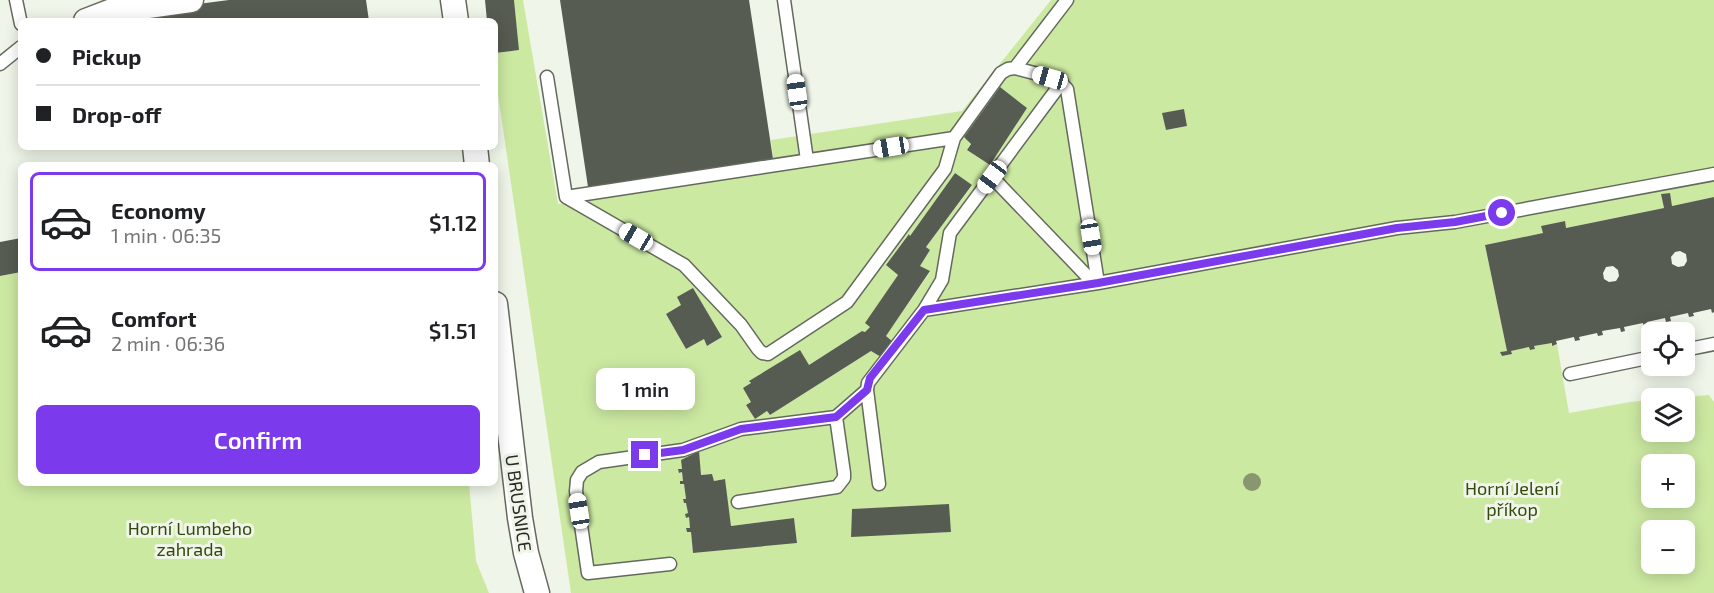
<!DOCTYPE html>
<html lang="en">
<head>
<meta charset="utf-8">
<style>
	:root { --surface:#fff; --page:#f6f6f6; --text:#202124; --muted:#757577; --line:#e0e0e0; --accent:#7c3aed }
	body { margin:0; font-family:"Exo 2",sans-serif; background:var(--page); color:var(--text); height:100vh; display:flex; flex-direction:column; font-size:22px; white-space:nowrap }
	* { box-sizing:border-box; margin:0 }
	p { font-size:20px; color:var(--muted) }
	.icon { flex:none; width:33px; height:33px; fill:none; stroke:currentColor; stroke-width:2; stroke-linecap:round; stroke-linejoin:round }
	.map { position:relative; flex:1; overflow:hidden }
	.panel { position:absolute; left:18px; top:162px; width:480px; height:324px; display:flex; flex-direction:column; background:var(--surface); border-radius:9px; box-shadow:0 3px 15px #0003 }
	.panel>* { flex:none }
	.hud { position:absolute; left:18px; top:18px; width:480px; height:132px; border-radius:9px; box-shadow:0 3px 15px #0003; display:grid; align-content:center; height:132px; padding:0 18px; background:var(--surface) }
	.tools { position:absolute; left:1641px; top:322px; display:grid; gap:12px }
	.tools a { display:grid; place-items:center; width:54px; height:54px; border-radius:9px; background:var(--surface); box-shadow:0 3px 15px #0003; font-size:30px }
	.end { position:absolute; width:27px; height:27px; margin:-14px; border:8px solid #7c3aed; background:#fff; box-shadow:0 0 0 3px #fff }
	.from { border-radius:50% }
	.bubble { position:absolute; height:42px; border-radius:9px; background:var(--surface); box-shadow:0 3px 15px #0003; font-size:20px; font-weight:600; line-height:42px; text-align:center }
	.car { position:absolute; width:18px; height:36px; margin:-18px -9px; border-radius:8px; box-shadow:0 0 4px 2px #0007; background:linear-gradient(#fff 24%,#345 0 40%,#fff 0 76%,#345 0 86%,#fff 0) }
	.hud b { display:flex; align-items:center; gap:21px; height:57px; font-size:22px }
	.hud b+b { border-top:2px solid var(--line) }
	.hud i { width:15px; height:15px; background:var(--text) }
	ul { padding:10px 0 0; list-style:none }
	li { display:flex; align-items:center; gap:18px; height:99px; margin:0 12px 9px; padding:0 6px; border:3px solid transparent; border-radius:9px }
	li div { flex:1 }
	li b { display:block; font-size:22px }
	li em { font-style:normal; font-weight:600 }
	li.active { border-color:var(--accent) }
	li>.icon { width:54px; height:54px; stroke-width:1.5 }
	.cta { display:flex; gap:12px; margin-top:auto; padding:12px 18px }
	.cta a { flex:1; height:69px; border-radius:9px; background:var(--accent); color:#fff; font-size:24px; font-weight:600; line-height:69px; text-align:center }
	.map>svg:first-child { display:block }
	.green { fill:#cce9a2; fill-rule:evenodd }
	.building { fill:#575c52; fill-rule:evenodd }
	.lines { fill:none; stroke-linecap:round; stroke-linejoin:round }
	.lane-casing { stroke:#64695e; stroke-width:15 }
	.street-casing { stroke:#64695e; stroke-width:27 }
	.lane { stroke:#fff; stroke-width:12 }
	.street { stroke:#fff; stroke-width:24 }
	.tree { fill:#89966f }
	.route { stroke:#7c3aed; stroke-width:8 }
	.labels { text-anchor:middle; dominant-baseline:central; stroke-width:6; stroke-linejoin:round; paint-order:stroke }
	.park-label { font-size:18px; fill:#35480c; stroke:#eff5e8 }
	.street-label { font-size:18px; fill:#292b26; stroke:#eff5e8 }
</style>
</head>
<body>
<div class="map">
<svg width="1714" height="593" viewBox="0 0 1714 593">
	<rect width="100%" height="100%" fill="#eff5e8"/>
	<path class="green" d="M514,0h9l35,204 217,-33 -4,-31 191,-29 89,-111h663v197l-42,9 -3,-13 -7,1 2,14 -98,20 -2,-7 -22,5 1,7 -58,12 22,106 -6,1 1,4 9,-2v-3l18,-4 1,3h4v-4l18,-3 1,2 4,-1 12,69 61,-11 21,-2 1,32h32v-33h-25l50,-4 5,7v191h-1143l-76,-519v-21l24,-3zM999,87l28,21 -37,57 -23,-15 3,-6 -5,-8zM1184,109l3,17 -21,4 -3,-17zM955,173l17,13 -46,61 4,3 -10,16 10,6 -44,64 6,5 -11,16 -10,-6 -101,64 -3,-4 -12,8 -9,-14 5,-3 -1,-21 59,-16 53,-34 3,1 5,-5 -4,-4 32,-48 -12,-10 22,-30 2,1zM693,288l29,49 -14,9 -4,-7 -18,10 -20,-35 15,-9zM698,451l3,24h-2l13,-1 2,7 10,-2 7,47 63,-8 3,24 -104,11 -2,-21h-4l-1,-3 4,-1 -1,-11 -3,1 -1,-4 3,-1 -2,-10h-2l-1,-3 3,-1 -2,-15h-4v-2l3,-1 -1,-9 -3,1 3,-4 -1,-9zM1652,465h32v33h-32zM949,505l2,27 -100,4 1,-27zM1652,531h32v33h-32z
		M21,272v211h448l7,78 13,32h-489v-317z"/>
	<path class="building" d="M229,0h137l3,21h-256l62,-14z
		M485,0h29l5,50 -24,3v-32h-8z
		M560,0h189l24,159 -185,28z
		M1000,87l27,21 -37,57 -23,-15 4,-6 -7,-7z
		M1184,109l3,17 -21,4 -4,-17z
		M955,173l17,12 -46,62 4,3 -10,16 10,5 -44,65 6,5 -11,16 -10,-6 -101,64 -3,-4 -12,8 -9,-14 5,-3 -8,-14 8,-5 -2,-2 51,-31 9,15 53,-34 3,1 5,-5 -5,-4 33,-48 -12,-10 23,-31 1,2z
		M1670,193l2,13 42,-9v115l-2,1 -1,-4 -18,4 1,3 -5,1 -1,-4 -18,4 1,4 -5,1 -1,-4 -18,4 1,3 -4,2 -1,-4 -19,4 1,4 -4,1 -1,-4 -18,3 1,4 -5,1 -1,-3 -18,4 1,3 -5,1 -1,-4 -18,4 1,3 -5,2v-3l-18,3 1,3 -5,1 -1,-3 -18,4 1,3 -10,2 -2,-4 7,-1 -22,-106 58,-12 -2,-7 24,-5 1,7 98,-20 -3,-14zM1680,251l6,3 1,7 -3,5 -6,1 -6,-3 -1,-7 4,-5zM1613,266l5,4 1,6 -3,5 -7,1 -5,-3 -1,-6 3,-6z
		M21,238v34l-21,4v-34z
		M693,288l29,49 -15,9 -3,-7 -18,10 -20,-35 15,-9 -4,-8z
		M699,451l2,24 11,-1 2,7 11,-2 6,47 63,-8 3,25 -104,10 -2,-21h-4l-1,-4h4l-1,-11 -3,1 -1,-4 3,-1 -2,-10h-2l-1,-4h3l-2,-15h-4v-3h3l-1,-9 -3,1 -1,-4h4l-1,-9z
		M949,504l2,28 -100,5 1,-28z"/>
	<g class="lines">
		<defs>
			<path id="lane" d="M16,0l5,24
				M784,0l23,160
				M1067,0l-52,68 42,11 10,10 31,194
				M0,64l21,-17
				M547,77l19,120 118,68 57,60 17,24 4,4 6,1 79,-52 98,-133 9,-31 47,-65 7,-4 7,-1
				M992,177l94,98 12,8
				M566,197l388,-59
				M924,310l18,-30 8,-47 112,-151
				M1684,350l30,-6
				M1570,374l82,-17
				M879,484l-12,-94 1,-7 56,-73 174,-27 299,-55 58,-6 259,-48
				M738,502l99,-15 7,-9v-5l-8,-56
				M670,564l-82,9 -12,-82 1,-11 5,-8 17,-10 84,-12 58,-21 95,-12 31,-27"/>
			<path id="street" d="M453,0l3,21
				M86,21l26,-10 79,-11
				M475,147l2,18
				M495,304l25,214 6,35 11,40"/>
		</defs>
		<use href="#lane" class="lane-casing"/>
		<use href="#street" class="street-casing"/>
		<use href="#lane" class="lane"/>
		<use href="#street" class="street"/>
	</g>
	<circle class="tree" cx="1252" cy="482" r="9"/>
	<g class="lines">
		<path class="route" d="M645,455l38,-5 58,-21 95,-12 31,-27 3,-12 54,-68 174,-27 299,-55 58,-6 47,-9"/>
	</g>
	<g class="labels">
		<g class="park-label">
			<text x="1512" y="488">Horní Jelení<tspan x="1512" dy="21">příkop</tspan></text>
			<text x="190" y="528">Horní Lumbeho<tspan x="190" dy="21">zahrada</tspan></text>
		</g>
		<g class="street-label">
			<text transform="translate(519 503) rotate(82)">U BRUSNICE</text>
		</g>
	</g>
</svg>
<div class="tools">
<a><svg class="icon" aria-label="locate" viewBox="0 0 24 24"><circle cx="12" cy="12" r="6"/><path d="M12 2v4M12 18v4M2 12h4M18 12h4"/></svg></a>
<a><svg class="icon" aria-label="layers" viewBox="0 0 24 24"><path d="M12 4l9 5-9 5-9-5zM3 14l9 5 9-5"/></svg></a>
<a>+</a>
<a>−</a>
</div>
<i class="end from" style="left:1502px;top:213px"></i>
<i class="end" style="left:645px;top:455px"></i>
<div class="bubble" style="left:596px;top:368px;width:99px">1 min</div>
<i class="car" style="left:1050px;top:78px;rotate:286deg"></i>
<i class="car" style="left:797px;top:92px;rotate:352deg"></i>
<i class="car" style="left:891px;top:147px;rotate:261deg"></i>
<i class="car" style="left:992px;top:177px;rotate:217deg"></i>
<i class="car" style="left:636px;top:237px;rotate:300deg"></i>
<i class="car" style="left:1091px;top:237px;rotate:171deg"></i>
<i class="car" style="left:579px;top:511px;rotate:351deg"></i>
<div class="hud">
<b><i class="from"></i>Pickup</b>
<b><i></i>Drop-off</b>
</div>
<section class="panel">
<ul>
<li class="active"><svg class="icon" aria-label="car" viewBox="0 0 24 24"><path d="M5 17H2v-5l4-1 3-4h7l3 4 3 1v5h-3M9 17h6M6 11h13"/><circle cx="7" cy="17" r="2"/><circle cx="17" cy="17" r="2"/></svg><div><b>Economy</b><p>1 min · 06:35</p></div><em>$1.12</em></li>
<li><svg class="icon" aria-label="car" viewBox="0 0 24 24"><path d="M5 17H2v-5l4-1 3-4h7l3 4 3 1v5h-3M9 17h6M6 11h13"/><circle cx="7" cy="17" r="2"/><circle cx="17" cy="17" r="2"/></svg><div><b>Comfort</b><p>2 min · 06:36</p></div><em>$1.51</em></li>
</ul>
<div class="cta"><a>Confirm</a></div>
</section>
</div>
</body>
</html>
